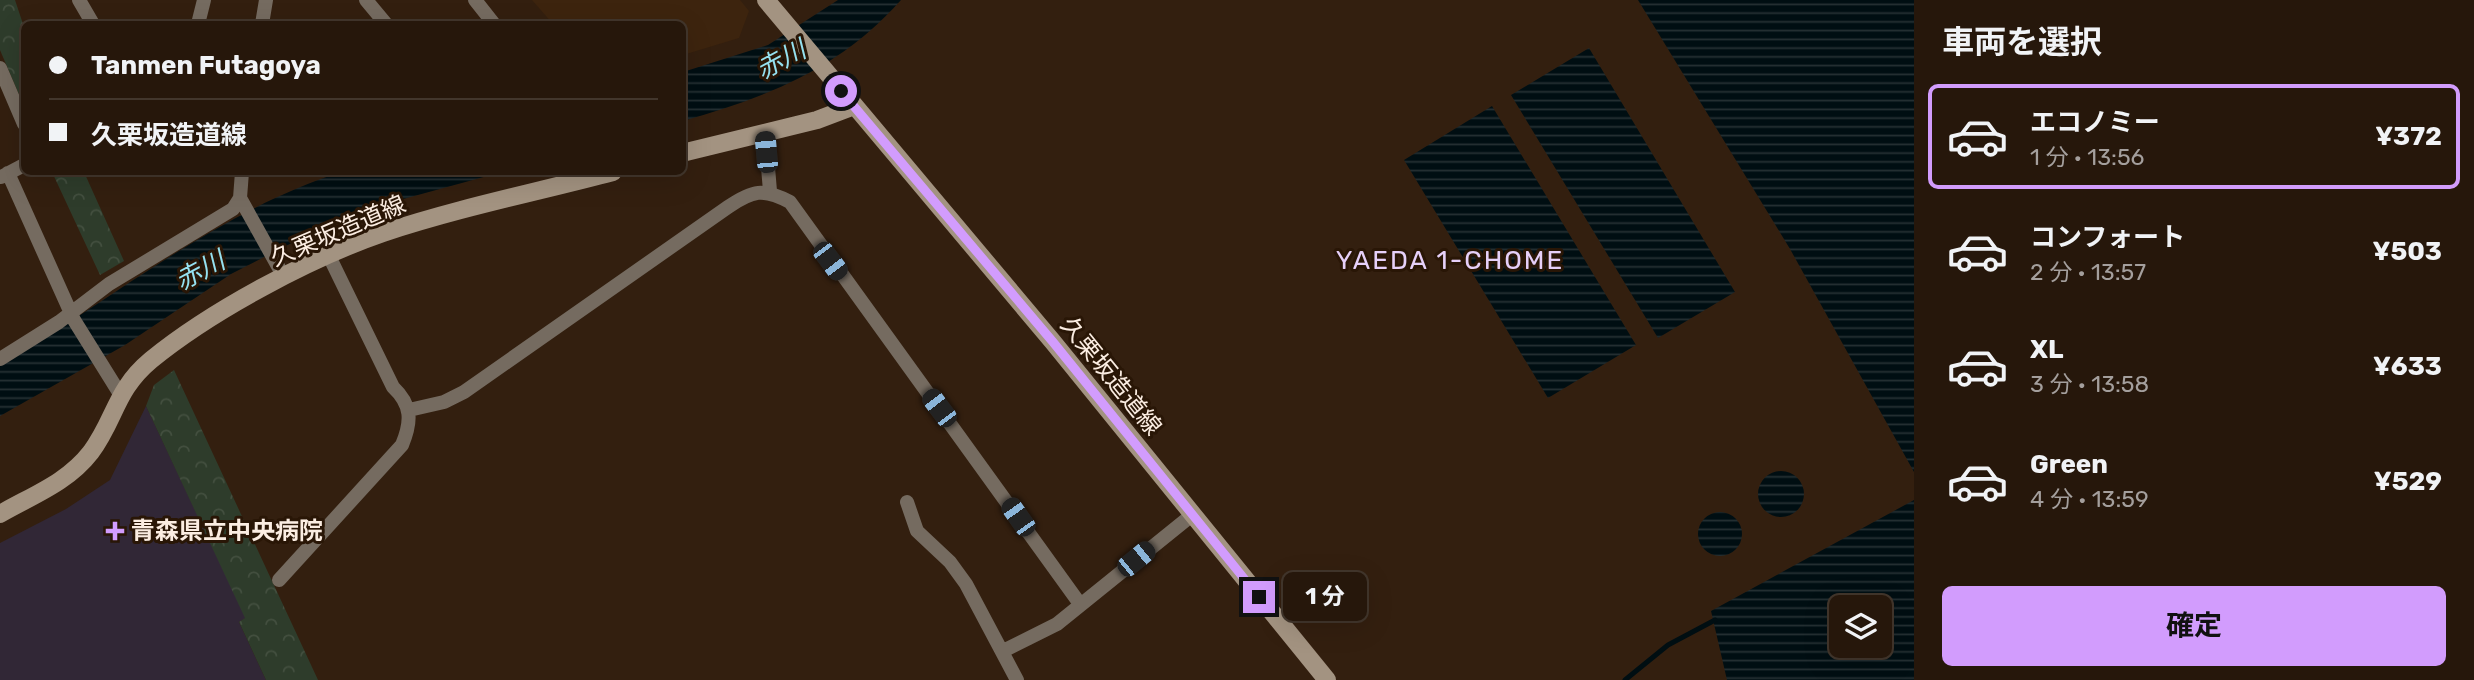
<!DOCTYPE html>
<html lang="ja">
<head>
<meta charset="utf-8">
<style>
	:root { --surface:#26170b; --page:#2e2014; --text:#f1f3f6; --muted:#a49f9d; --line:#42362c; --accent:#d29cfd }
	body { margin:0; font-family:Rubik,"Noto Sans JP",sans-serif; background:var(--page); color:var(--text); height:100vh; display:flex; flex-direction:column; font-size:26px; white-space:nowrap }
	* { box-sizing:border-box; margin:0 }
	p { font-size:23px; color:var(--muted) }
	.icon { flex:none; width:38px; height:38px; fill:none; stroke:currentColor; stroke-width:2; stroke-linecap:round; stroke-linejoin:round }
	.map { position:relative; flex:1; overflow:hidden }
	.panel { display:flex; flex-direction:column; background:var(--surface); width:560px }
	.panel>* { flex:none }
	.guide { position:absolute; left:21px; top:21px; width:665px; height:154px; border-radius:10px; box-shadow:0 7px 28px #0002,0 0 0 2px var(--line); display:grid; align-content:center; height:154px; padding:0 28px; background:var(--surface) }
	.controls { position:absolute; left:1829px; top:595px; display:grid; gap:14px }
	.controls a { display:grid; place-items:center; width:63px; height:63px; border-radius:10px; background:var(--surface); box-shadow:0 7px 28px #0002,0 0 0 2px var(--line); font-size:35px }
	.end { position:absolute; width:32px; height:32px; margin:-16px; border:9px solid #d29cfd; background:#111; box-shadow:0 0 0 4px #111 }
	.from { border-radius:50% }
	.bubble { position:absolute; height:49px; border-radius:10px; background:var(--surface); box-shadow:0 7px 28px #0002,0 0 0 2px var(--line); font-size:23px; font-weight:700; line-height:49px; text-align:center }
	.car { position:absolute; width:21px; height:42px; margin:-21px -10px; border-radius:9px; box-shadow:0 0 5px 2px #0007; background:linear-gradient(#222 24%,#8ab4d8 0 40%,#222 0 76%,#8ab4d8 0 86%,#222 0) }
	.guide b { display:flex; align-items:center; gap:24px; height:66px; font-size:26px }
	.guide b+b { border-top:2px solid var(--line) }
	.guide i { width:18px; height:18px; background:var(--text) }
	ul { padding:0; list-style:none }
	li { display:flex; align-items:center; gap:21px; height:105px; margin:0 14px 10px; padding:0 14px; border:4px solid transparent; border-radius:10px }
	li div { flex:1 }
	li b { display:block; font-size:26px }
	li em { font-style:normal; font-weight:700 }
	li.active { border-color:var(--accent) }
	li>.icon { width:63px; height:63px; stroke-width:1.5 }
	h2 { padding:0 28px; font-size:32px; line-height:84px }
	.action { display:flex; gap:14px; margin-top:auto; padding:14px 28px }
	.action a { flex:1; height:80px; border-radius:10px; background:var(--accent); color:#111; font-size:28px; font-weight:700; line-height:80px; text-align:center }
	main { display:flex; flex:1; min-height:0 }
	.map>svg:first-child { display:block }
	.built { fill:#3d240e }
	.medical { fill:#312736 }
	.forest { fill:url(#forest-crowns) }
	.water { fill:url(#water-rules); fill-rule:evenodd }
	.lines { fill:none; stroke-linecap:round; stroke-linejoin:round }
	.stream { stroke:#000e12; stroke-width:5 }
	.minor { stroke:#756b60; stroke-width:14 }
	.secondary { stroke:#a39381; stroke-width:18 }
	.route { stroke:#d29cfd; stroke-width:9 }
	.poi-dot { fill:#d29cfd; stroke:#291606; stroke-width:2.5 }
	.labels { text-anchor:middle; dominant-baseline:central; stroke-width:6; stroke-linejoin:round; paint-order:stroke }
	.street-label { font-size:24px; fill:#fbede2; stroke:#291606 }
	.poi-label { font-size:24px; font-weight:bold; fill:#fbede2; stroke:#291606; text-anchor:start }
	.water-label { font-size:26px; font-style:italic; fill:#95e1f0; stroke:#291606 }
	.neighbourhood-label { font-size:26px; letter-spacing:2px; fill:#e6d0f9; stroke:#291606 }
</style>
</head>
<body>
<main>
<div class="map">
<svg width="1914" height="680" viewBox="0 0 1914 680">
	<defs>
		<pattern id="forest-crowns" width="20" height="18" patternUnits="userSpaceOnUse" patternTransform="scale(1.75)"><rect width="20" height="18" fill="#2e3c2b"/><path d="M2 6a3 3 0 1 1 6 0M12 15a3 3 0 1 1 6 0" fill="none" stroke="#434f3f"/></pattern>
		<pattern id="water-rules" width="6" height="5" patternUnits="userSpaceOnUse" patternTransform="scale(1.75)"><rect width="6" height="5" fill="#000e12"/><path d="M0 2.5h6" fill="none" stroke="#263134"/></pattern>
	</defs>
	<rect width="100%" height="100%" fill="#331f0f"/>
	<path class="built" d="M532,0h208l9,11 -10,27 -56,17 -1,-31h-129z"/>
	<path class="medical" d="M146,406l100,212 -7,4 27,58h-266v-137l66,-34 44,-29z"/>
	<path class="forest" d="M0,0h15l9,27v79l-24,-56z
		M52,172h32l40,89 -24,14z
		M174,370l144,310h-52l-27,-58 6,-4 -99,-212 8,-21z"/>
	<path class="water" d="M838,0h63c-61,69 -132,96 -218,121v-49l85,-27z
		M1638,0h276v472l-124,-223z
		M1589,48l146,244 -77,46 -147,-243z
		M1492,106l144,239 -88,53 -144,-238z
		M341,172h161l-139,38 -40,17 -92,47 -106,71 -125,71v-50c111,-66 217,-154 341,-194z
		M1758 494a23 23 0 1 1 46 0a23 23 0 1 1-46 0Z
		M1914,500v180h-187l-16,-69zM1841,607h39v39h-39z
		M1698 534a22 22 0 1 1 44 0a22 22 0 1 1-44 0Z"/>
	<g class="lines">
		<path class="stream" d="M1625,680l43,-35 47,-25"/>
		<path class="minor" d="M79,0l14,24
			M366,0l20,24
			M475,0l19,24
			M198,24l6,-24
			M262,24l4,-24
			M0,68l24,56
			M765,132l5,59
			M8,173l66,147 46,74
			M1,177l23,-12
			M240,198l44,79
			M0,359l59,-37 50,-38 124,-75 7,-11 2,-26
			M409,410l35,-8 20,-10 264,-185c25,-17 35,-19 62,-5l290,402
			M907,502l10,29 33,31 16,22 51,96
			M279,580l123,-135c10,-24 10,-40 -9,-58l-64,-131
			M1003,651l54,-27 135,-109"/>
		<path class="secondary" d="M766,0l287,342 274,338
			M682,153l135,-33 37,-14
			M0,514c33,-19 67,-31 91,-62 25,-34 24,-62 60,-92 60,-49 159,-102 232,-127 75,-25 154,-41 230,-61"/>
	</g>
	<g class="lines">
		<path class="route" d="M841,91l212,251 206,255"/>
	</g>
	<path class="poi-dot" d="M111.5 520.5h7v7h7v7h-7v7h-7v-7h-7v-7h7z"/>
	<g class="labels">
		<g class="street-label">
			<text transform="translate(338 231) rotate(-23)">久栗坂造道線</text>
			<text transform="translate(1111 376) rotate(51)">久栗坂造道線</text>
		</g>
		<g class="poi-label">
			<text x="131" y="531">青森県立中央病院</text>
		</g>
		<g class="water-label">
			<text transform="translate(781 60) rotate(-28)">赤川</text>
			<text transform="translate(200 271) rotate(-28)">赤川</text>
		</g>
		<g class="neighbourhood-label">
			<text x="1450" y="260">YAEDA 1-CHOME</text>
		</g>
	</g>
</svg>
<div class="controls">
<a><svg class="icon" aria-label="layers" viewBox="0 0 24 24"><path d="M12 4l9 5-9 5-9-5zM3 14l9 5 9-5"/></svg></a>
</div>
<i class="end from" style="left:841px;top:91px"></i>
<i class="end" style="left:1259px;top:597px"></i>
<div class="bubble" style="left:1283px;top:572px;width:84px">1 分</div>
<i class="car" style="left:766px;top:152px;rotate:355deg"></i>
<i class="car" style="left:830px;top:261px;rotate:143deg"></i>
<i class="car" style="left:939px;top:408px;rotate:323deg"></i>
<i class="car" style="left:1018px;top:517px;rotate:325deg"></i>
<i class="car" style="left:1136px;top:559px;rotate:51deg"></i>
<div class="guide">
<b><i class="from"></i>Tanmen Futagoya</b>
<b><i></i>久栗坂造道線</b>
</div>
</div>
<section class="panel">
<h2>車両を選択</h2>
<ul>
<li class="active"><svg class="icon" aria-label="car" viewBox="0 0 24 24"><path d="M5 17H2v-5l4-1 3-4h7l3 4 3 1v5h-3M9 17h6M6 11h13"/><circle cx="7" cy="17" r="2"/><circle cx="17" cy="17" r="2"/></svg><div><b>エコノミー</b><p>1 分 · 13:56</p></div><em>¥372</em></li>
<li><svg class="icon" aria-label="car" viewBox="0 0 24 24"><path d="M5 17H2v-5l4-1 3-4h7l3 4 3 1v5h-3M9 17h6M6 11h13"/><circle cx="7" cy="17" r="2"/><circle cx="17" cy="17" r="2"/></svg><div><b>コンフォート</b><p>2 分 · 13:57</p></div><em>¥503</em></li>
<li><svg class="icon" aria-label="car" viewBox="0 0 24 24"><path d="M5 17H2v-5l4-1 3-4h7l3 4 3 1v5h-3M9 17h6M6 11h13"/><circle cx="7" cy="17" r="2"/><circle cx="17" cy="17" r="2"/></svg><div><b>XL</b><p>3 分 · 13:58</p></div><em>¥633</em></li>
<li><svg class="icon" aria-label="car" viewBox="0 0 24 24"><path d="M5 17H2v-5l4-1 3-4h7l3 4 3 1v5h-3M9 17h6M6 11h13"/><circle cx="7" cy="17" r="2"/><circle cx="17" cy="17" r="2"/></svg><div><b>Green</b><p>4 分 · 13:59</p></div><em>¥529</em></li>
</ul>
<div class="action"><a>確定</a></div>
</section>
</main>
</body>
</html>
